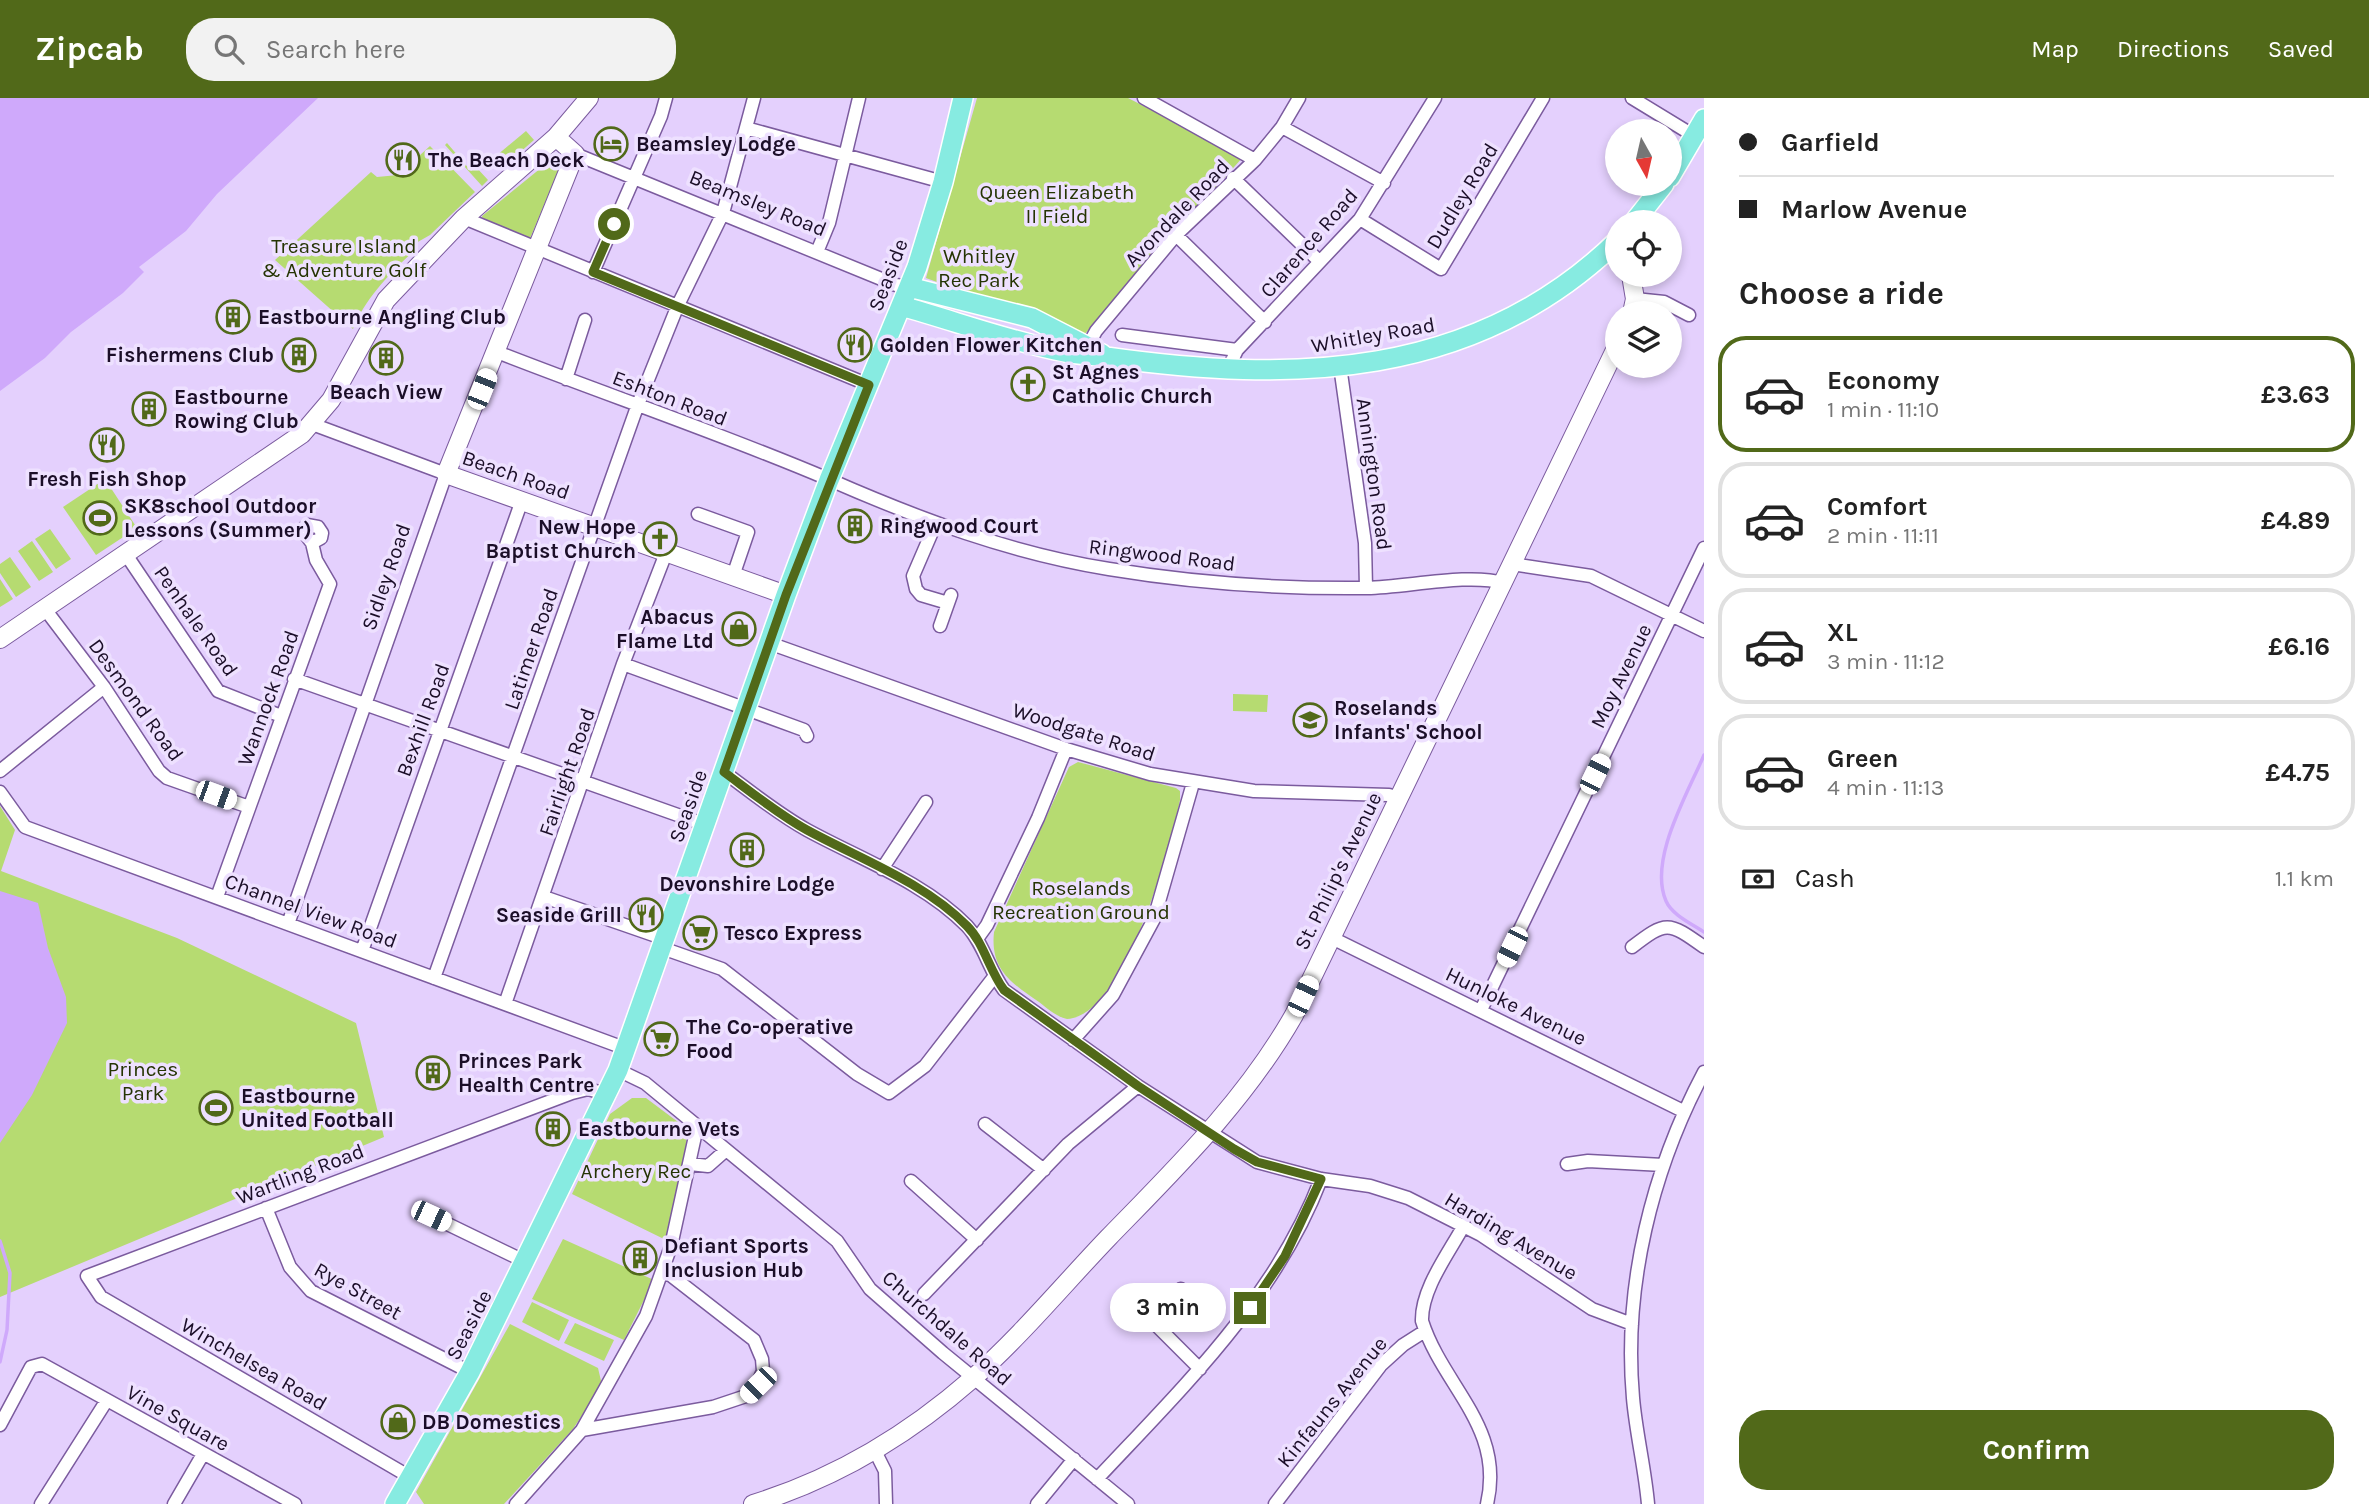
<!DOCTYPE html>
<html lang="en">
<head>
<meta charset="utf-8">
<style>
	:root { --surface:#fff; --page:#f2f2f2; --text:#222; --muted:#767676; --line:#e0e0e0; --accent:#516919 }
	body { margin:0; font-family:Karla,sans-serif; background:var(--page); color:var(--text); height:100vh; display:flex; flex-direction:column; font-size:26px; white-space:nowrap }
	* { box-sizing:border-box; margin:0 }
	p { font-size:23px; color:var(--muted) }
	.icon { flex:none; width:38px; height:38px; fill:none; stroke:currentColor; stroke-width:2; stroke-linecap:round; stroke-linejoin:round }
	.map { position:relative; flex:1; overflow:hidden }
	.drawer { display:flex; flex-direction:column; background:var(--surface); width:665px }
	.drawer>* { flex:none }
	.top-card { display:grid; align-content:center; height:154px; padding:0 35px; background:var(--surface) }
	.needle { width:46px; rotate:172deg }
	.buttons { position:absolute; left:1605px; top:21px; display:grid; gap:14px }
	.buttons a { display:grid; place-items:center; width:77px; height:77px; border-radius:50%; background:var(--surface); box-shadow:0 4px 10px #0003; font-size:35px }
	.end { position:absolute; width:32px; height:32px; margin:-16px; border:9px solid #516919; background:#fff; box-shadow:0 0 0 4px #fff }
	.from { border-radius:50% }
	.bubble { position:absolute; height:49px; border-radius:24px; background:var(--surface); box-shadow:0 4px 10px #0003; font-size:23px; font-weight:700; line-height:49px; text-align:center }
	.car { position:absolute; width:21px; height:42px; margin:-21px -10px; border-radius:9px; box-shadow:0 0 5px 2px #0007; background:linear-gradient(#fff 24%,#345 0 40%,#fff 0 76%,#345 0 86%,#fff 0) }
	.top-card b { display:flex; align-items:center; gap:24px; height:66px; font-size:26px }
	.top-card b+b { border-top:2px solid var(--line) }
	.top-card i { width:18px; height:18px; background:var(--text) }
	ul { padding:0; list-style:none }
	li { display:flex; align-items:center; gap:21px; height:116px; margin:0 14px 10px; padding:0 21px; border:4px solid var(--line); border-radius:28px }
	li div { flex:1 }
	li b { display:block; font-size:26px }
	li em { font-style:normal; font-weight:700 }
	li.active { border-color:var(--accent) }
	li>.icon { width:63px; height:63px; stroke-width:1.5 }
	h2 { padding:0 35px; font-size:32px; line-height:84px }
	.pay { display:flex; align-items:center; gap:18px; height:77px; padding:0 35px; font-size:26px }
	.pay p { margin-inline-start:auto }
	.button { display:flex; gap:14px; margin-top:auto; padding:14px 35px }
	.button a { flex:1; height:80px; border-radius:28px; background:var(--accent); color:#fff; font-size:28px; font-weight:700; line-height:80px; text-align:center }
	header { display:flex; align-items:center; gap:42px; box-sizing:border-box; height:98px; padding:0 35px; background:var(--accent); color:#fff }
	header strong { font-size:33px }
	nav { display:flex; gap:38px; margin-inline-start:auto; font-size:24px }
	.search { width:490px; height:63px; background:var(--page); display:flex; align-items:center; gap:18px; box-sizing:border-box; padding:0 24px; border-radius:28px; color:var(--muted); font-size:26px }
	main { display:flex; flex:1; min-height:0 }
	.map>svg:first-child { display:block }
	.green { fill:#b6db71 }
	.water { fill:#cfa9fb }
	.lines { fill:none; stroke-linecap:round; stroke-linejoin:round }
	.stream { stroke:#cfa9fb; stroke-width:3.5 }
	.street-casing { stroke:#7b5b9e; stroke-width:15 }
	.secondary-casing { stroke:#7b5b9e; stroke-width:20 }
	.primary-casing { stroke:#fff; stroke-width:22 }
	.street { stroke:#fff; stroke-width:12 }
	.secondary { stroke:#fff; stroke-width:18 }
	.primary { stroke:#87ebe1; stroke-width:19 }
	.route { stroke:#516919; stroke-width:9 }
	.labels { text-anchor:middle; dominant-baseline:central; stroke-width:7; stroke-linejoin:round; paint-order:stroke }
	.poi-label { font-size:21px; font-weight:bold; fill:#1b0e28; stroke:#eee1ff; text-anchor:start }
	.park-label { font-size:21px; fill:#253403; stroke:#eee1ff }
	.street-label { font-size:21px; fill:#1b0e28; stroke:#eee1ff }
</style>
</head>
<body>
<header>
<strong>Zipcab</strong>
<div class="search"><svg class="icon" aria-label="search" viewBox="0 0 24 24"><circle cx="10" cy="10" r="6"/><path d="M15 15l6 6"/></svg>Search here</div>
<nav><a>Map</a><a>Directions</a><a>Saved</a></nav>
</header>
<main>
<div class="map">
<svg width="1704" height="1406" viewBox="0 0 1704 1406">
	<rect width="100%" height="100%" fill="#e4d0fd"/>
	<path class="green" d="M977,0h151l115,59 -160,179 -157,-58z
		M526,33l8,9 -32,28 -11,-10v-4l5,2z
		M447,45l24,28 5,-4 12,13 -6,6 -37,-41z
		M430,48l45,46 -45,43 -14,8v6c-24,22 -51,49 -63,80l-78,-69 96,-88 6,5 21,-2z
		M560,60l2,4 -33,79 -46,-21 -1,-4 70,-57z
		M105,381l32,49 -41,27 -33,-48z
		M50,431l21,30 -15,10 -21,-30z
		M32,443l21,31 -14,9 -21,-30z
		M10,459l21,30 -15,10 -16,-24v-9z
		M0,481l13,20 -13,8z
		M1233,596l35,1 -1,17 -34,-1z
		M1078,664l98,26 4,3v9c-10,48 -55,216 -113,219 -10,-2 -19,-10 -28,-17 -28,-19 -49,-33 -45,-70l75,-165z
		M0,708l15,24 -14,41 176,67 179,85 28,114 -384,160z
		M632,1000h14l40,30 1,22 -19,91 -96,-47 38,-80z
		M563,1141l91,41 -30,60 -92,-41z
		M532,1204l37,18 -10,21 -37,-19z
		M575,1225l39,17 -10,21 -40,-18z
		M510,1226l88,44 4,17 -29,44 -69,75h-80l-8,-12z"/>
	<path class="water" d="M0,0h318l-101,96 -31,37 -47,36 5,5 -21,21 -52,39 -26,26 -45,33z
		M0,793l38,12 10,45 18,49 1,26 -35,72 -32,48z"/>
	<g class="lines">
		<path class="stream" d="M1704,657c-16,38 -56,105 -38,146 6,14 26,23 38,31
			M0,1143l10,32 -3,57 -7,32"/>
		<defs>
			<path id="street" d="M1144,0l111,62
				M1632,0l64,39
				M1282,29l102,56
				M746,30l197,54
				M575,56l321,131 13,2
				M1233,80l86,83
				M464,120l405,167
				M1360,121l81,50 102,-171
				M1176,137l89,87
				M817,154l12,-29 30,-125
				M593,174l68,-156 5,-18
				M1635,201l29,3 25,13
				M1122,237l115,15
				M497,254c110,43 223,81 331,127 91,40 182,74 281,90 85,14 172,20 258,19 41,-1 101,-15 137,-5
				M1084,255l12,-22 80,-96 79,-75 27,-33 17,-29
				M1340,268l25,177 1,45
				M1227,273l10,-21 123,-131 75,-121
				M566,281l19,-59
				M698,416l50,18 -15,44
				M935,427l-22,51 3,13 5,6 27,8
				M125,455l93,138 63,25
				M1512,466l79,12 113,55
				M45,511l59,78 55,84 8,7 82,29
				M940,528l11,-31
				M769,545l297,106 84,25 104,17 135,4 10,3
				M623,566l181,66 3,6
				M294,581l412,146
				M0,673l104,-84
				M724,674c27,20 54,42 83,58 53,29 117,52 160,96 17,18 22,44 37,64l134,96 119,76 64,17 49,7 38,12 73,37 111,74 40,15
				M0,694l25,35 599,221
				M882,771l44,-67
				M217,799l113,-313 -14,-24 -4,-17 9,-5 1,-5 -4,-6 -11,-2 -5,5 10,13
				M544,799l121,42
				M288,826l158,-450 -134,-50
				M1330,839l353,174
				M977,841l10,-14 51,-107 28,-69
				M1632,849c34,-26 36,-26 72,0
				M662,850l60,21 135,105 32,19 36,-27 69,-89
				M362,853l159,-448
				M434,880l203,-571 41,-102 45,-92 31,-115
				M505,906l118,-340 43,-111
				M1481,912l223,-462
				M1073,942l40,-45 41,-76 39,-136
				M618,972l27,13 192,158 33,48 73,64 185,151
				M985,1026l59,46
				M690,1066l18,2 17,-15
				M1567,1066l21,-3 75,4
				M911,1083l66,59
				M266,1110l24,59 21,24 159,81
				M431,1118l95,46
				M1464,1127c-15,28 -43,64 -42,96 21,66 83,106 65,183
				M1181,1191l-25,31 1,6 43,43
				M924,1196l144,-150 70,-58
				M0,1327l31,-58 11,-3 253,140
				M582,1332l131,-23 33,-11 11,-11 6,-14 -1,-12 -8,-19 -90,-70
				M875,1353l10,20 1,33
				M410,1379l-309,-180 -14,-21 485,-183 16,-4 18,5
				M1097,1381c86,-92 178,-180 224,-300
				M41,1406l66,-104
				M174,1406l29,-50
				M516,1406l66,-74 64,-114 25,-70 26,-119
				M1037,1406l37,-45
				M1275,1406l106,-139 22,-20 22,-14
				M1648,1406c-3,-35 -12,-71 -15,-106 -10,-112 19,-228 71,-326"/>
			<path id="secondary" d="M556,39l19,17 -129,320 340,121
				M1631,177l4,24 -3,14
				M0,541l302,-205 29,-34 55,-100 78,-82 92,-81 33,-39
				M753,1406c81,-25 155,-69 219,-125 49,-43 91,-94 136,-141 68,-70 137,-137 186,-223l323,-669"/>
			<path id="primary" d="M1670,79l34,-58
				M1634,124l30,-38
				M909,189l123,31 70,36
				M901,208c54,15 108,35 163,46 14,3 28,3 42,5 185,26 368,23 511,-116
				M395,1406l75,-132 148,-302 168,-475 43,-115 88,-213 26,-85 20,-84"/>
		</defs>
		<use href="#street" class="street-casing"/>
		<use href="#secondary" class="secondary-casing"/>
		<use href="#primary" class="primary-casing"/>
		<use href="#street" class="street"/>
		<use href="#secondary" class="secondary"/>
		<use href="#primary" class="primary"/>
	</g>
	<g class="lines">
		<path class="route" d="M614,126l-21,48 276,113 -83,210 -62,177c27,20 54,42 83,58 53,29 117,52 160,96 17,17 22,44 37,64l134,96 96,63 23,13 64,17 -36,77 -35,52"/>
	</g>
	<defs>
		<symbol id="hotel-ring" viewBox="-11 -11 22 22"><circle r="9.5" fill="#eee1ff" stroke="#516919" stroke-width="1.5"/><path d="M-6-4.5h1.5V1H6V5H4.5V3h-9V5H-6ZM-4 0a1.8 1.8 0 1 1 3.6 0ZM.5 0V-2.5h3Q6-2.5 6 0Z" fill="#516919"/></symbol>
		<symbol id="restaurant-ring" viewBox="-11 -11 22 22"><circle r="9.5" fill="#eee1ff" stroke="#516919" stroke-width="1.5"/><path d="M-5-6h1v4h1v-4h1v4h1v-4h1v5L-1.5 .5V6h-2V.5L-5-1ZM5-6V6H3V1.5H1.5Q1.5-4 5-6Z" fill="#516919"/></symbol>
		<symbol id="building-ring" viewBox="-11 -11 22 22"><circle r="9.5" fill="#eee1ff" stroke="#516919" stroke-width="1.5"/><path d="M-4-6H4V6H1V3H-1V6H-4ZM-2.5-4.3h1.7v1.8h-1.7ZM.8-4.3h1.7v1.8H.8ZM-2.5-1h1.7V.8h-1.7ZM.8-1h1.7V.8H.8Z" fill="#516919"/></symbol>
		<symbol id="church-ring" viewBox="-11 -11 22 22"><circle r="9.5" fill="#eee1ff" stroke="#516919" stroke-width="1.5"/><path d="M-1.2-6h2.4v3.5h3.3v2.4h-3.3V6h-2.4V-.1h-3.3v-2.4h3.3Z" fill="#516919"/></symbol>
		<symbol id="stadium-ring" viewBox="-11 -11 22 22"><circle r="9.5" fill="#eee1ff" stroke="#516919" stroke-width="1.5"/><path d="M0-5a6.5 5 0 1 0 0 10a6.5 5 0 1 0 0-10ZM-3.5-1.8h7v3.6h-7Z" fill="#516919"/></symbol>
		<symbol id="shop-ring" viewBox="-11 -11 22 22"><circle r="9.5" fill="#eee1ff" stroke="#516919" stroke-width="1.5"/><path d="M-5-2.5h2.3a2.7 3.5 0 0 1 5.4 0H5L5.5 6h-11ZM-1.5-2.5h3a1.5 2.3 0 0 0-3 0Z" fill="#516919"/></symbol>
		<symbol id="school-ring" viewBox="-11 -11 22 22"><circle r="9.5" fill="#eee1ff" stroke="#516919" stroke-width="1.5"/><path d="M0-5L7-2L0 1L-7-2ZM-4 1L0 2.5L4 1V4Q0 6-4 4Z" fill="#516919"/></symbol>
		<symbol id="supermarket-ring" viewBox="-11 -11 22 22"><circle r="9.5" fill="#eee1ff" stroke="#516919" stroke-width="1.5"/><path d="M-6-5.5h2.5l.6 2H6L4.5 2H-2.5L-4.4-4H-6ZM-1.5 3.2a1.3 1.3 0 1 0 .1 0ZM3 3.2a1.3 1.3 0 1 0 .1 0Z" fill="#516919"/></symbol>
	</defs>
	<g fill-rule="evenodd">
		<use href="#hotel-ring" x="592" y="27" width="38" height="38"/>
		<use href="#restaurant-ring" x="384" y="43" width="38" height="38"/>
		<use href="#building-ring" x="214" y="200" width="38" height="38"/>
		<use href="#restaurant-ring" x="836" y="228" width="38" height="38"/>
		<use href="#building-ring" x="280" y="238" width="38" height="38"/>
		<use href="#building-ring" x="367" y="241" width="38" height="38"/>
		<use href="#church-ring" x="1009" y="267" width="38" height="38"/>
		<use href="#building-ring" x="130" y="292" width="38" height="38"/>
		<use href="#restaurant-ring" x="88" y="328" width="38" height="38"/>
		<use href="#stadium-ring" x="81" y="401" width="38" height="38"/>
		<use href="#building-ring" x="836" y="409" width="38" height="38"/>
		<use href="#church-ring" x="641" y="422" width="38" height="38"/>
		<use href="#shop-ring" x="720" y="512" width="38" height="38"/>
		<use href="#school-ring" x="1291" y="603" width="38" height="38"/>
		<use href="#building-ring" x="728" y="733" width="38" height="38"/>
		<use href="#restaurant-ring" x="627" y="798" width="38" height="38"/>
		<use href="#supermarket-ring" x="681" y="816" width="38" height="38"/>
		<use href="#supermarket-ring" x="642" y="922" width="38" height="38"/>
		<use href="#building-ring" x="414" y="956" width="38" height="38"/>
		<use href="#stadium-ring" x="197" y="991" width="38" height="38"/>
		<use href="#building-ring" x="534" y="1012" width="38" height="38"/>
		<use href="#building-ring" x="621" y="1141" width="38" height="38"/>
		<use href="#shop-ring" x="379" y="1305" width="38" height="38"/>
	</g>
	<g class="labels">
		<g class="poi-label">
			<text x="636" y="46">Beamsley Lodge</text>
			<text x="428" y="62">The Beach Deck</text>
			<text x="258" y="219">Eastbourne Angling Club</text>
			<text x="880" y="247">Golden Flower Kitchen</text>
			<text x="274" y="257" text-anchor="end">Fishermens Club</text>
			<text x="1052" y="274">St Agnes<tspan x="1052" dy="24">Catholic Church</tspan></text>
			<text x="386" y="294" text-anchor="middle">Beach View</text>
			<text x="174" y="299">Eastbourne<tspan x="174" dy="24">Rowing Club</tspan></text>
			<text x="107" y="381" text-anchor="middle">Fresh Fish Shop</text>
			<text x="124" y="408">SK8school Outdoor<tspan x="124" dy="24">Lessons (Summer)</tspan></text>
			<text x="880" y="428">Ringwood Court</text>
			<text x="636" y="429" text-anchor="end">New Hope<tspan x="636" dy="24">Baptist Church</tspan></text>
			<text x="714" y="519" text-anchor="end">Abacus<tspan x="714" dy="24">Flame Ltd</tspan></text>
			<text x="1334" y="610">Roselands<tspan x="1334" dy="24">Infants' School</tspan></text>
			<text x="747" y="786" text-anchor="middle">Devonshire Lodge</text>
			<text x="622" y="817" text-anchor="end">Seaside Grill</text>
			<text x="724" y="835">Tesco Express</text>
			<text x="686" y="929">The Co-operative<tspan x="686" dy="24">Food</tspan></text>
			<text x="458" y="963">Princes Park<tspan x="458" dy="24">Health Centre</tspan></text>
			<text x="241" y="998">Eastbourne<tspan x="241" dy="24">United Football</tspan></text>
			<text x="578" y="1031">Eastbourne Vets</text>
			<text x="664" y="1148">Defiant Sports<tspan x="664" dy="24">Inclusion Hub</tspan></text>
			<text x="422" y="1324">DB Domestics</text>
		</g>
		<g class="park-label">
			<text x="1057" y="94">Queen Elizabeth<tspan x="1057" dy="24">II Field</tspan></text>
			<text x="344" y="148">Treasure Island<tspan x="344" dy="24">&amp; Adventure Golf</tspan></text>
			<text x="979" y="158">Whitley<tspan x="979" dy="24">Rec Park</tspan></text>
			<text x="1081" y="790">Roselands<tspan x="1081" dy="24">Recreation Ground</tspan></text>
			<text x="143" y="971">Princes<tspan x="143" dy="24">Park</tspan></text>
			<text x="636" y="1073">Archery Rec</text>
		</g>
		<g class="street-label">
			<text transform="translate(1462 98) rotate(-59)">Dudley Road</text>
			<text transform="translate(758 105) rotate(22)">Beamsley Road</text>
			<text transform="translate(1177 115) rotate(-46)">Avondale Road</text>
			<text transform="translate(1309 145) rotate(-49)">Clarence Road</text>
			<text transform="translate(888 177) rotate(-69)">Seaside</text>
			<text transform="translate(1373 237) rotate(-10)">Whitley Road</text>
			<text transform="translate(670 300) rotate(21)">Eshton Road</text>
			<text transform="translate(1374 376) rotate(82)">Annington Road</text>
			<text transform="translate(516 377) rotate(19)">Beach Road</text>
			<text transform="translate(1162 457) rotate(7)">Ringwood Road</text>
			<text transform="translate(386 479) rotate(-71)">Sidley Road</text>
			<text transform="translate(196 523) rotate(55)">Penhale Road</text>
			<text transform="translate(531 551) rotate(-71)">Latimer Road</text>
			<text transform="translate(1621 578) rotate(-64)">Moy Avenue</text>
			<text transform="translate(268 600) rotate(-70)">Wannock Road</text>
			<text transform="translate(136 602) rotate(54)">Desmond Road</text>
			<text transform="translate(423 622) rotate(-70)">Bexhill Road</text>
			<text transform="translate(1084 634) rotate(18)">Woodgate Road</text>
			<text transform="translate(567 674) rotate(-71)">Fairlight Road</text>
			<text transform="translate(688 708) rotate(-70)">Seaside</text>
			<text transform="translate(1338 773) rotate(-64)">St. Philip's Avenue</text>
			<text transform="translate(311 813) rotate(20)">Channel View Road</text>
			<text transform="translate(1516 908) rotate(26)">Hunloke Avenue</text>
			<text transform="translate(300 1076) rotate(-21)">Wartling Road</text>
			<text transform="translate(1511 1138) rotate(31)">Harding Avenue</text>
			<text transform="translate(358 1193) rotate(29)">Rye Street</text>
			<text transform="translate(469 1227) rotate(-63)">Seaside</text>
			<text transform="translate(947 1230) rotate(41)">Churchdale Road</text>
			<text transform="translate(254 1266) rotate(30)">Winchelsea Road</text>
			<text transform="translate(1332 1304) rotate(-51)">Kinfauns Avenue</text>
			<text transform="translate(178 1320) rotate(29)">Vine Square</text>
		</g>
	</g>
</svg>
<div class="buttons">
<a><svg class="needle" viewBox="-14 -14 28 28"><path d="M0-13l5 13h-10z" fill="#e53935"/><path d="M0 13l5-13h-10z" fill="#767676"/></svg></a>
<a><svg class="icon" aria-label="locate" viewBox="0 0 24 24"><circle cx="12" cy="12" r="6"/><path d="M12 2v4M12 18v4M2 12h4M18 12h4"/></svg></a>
<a><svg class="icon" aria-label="layers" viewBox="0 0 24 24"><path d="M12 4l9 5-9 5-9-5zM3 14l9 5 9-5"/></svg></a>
</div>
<i class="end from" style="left:614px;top:126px"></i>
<i class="end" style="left:1250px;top:1210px"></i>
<div class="bubble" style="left:1110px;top:1185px;width:116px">3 min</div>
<i class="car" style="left:482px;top:291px;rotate:22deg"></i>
<i class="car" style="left:1595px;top:676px;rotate:26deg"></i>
<i class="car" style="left:216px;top:697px;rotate:110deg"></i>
<i class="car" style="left:1512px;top:849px;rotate:206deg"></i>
<i class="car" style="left:1303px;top:898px;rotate:25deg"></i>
<i class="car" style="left:431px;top:1118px;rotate:115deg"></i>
<i class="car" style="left:758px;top:1287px;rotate:225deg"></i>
</div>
<section class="drawer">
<div class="top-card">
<b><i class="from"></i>Garfield</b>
<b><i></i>Marlow Avenue</b>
</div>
<h2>Choose a ride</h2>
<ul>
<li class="active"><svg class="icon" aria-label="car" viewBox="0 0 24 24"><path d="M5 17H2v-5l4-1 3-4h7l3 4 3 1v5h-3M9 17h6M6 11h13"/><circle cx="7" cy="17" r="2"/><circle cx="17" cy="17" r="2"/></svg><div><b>Economy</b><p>1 min · 11:10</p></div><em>£3.63</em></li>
<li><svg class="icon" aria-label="car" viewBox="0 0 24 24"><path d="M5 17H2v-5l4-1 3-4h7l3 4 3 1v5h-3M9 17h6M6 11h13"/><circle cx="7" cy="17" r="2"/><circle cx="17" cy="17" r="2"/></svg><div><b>Comfort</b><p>2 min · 11:11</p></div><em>£4.89</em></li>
<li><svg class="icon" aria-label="car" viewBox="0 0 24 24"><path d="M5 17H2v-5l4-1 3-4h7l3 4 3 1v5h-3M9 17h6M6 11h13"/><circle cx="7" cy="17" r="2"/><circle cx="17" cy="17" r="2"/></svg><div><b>XL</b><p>3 min · 11:12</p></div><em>£6.16</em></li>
<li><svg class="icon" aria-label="car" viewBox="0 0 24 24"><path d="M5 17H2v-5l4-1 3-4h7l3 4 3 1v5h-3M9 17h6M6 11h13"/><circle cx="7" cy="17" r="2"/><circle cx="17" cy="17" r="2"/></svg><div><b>Green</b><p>4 min · 11:13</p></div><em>£4.75</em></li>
</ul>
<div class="pay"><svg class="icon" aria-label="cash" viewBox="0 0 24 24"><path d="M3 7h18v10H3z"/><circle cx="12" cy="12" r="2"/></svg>Cash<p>1.1 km</p></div>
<div class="button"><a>Confirm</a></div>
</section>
</main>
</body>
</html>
